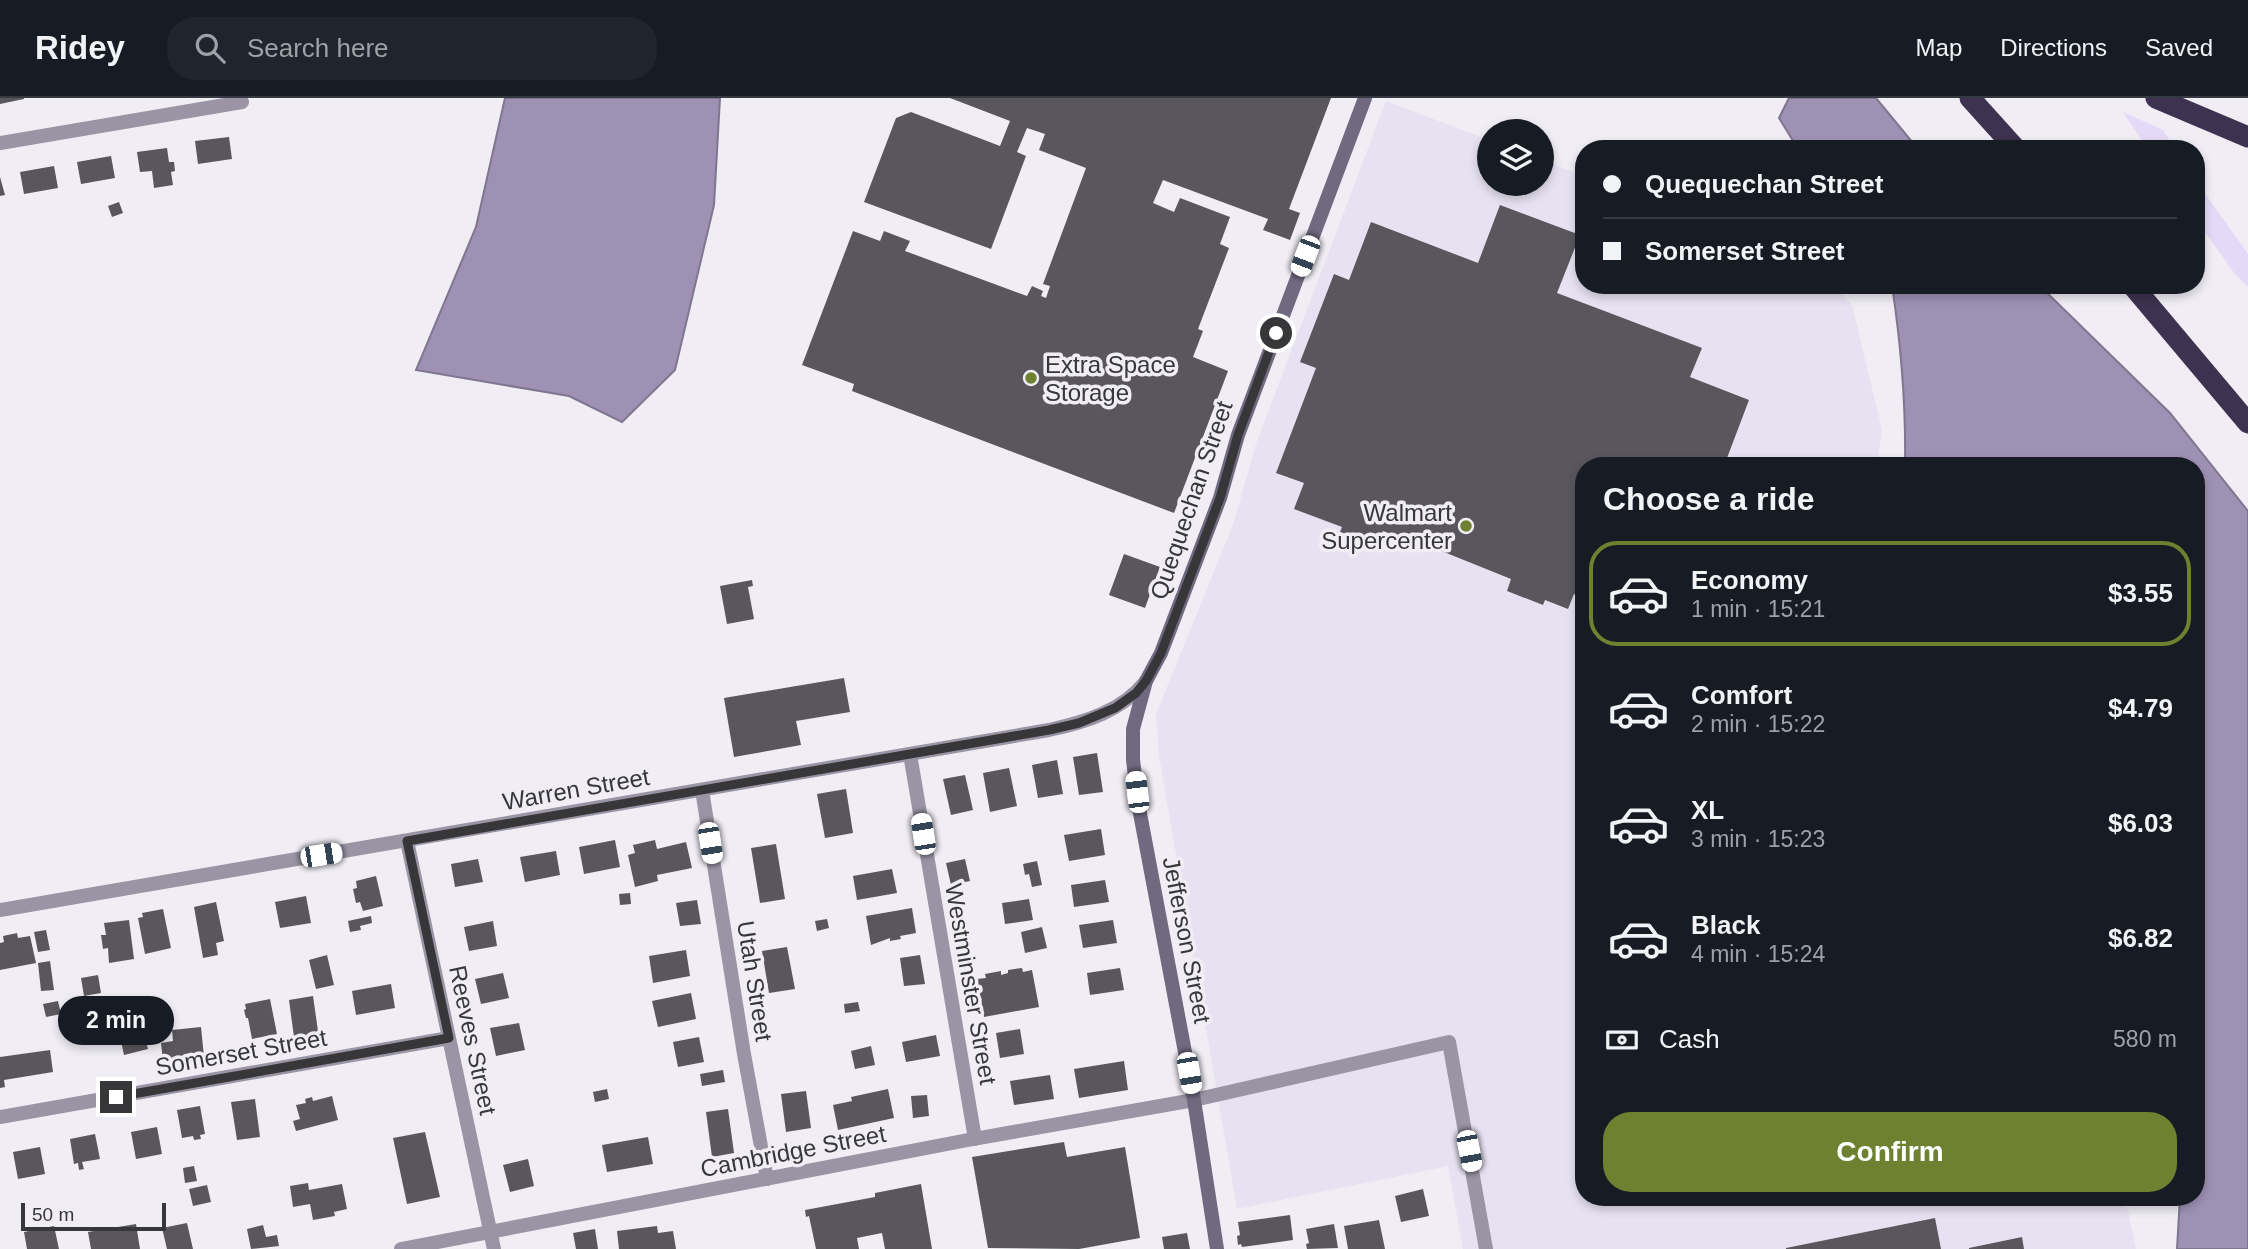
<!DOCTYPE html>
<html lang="en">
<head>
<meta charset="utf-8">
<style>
	:root { --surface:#171b24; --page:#20242c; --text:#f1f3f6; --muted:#9ea1a6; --line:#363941; --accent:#6e8131 }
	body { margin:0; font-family:Helvetica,sans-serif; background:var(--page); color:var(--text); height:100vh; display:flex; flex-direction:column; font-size:26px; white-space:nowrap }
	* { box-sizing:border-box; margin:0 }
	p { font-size:23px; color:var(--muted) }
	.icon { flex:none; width:38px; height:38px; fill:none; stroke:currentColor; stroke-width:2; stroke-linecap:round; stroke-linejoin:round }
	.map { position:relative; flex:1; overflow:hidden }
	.panel { position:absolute; left:1575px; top:359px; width:630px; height:749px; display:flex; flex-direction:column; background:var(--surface); border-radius:28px; box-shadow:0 4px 10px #0003 }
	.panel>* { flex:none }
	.hud { position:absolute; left:1575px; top:42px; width:630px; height:154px; border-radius:28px; box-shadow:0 4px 10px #0003; display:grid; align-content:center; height:154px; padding:0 28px; background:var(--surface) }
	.controls { position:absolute; left:1477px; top:21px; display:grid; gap:14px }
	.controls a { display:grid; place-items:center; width:77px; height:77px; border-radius:50%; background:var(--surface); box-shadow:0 4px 10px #0003; font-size:35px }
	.scale { position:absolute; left:21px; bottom:18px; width:145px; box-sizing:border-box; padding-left:7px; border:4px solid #373639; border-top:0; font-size:19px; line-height:24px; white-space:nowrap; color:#373639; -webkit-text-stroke:5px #f0edf5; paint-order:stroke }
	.end { position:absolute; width:32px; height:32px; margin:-16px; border:9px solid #373639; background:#fff; box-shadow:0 0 0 4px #fff }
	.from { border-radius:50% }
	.bubble { position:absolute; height:49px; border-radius:24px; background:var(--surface); box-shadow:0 4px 10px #0003; font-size:23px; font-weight:600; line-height:49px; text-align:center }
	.car { position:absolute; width:21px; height:42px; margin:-21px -10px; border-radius:9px; box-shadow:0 0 5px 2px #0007; background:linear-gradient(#fff 24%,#345 0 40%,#fff 0 76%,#345 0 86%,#fff 0) }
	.hud b { display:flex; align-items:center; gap:24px; height:66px; font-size:26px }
	.hud b+b { border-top:2px solid var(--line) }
	.hud i { width:18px; height:18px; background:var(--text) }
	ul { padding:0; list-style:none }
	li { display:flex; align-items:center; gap:21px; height:105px; margin:0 14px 10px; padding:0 14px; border:4px solid transparent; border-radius:28px }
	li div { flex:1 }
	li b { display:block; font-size:26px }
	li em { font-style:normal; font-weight:600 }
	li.current { border-color:var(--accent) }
	li>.icon { width:63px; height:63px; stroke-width:1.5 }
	h2 { padding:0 28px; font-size:32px; line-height:84px }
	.pay { display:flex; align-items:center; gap:18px; height:77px; padding:0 28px; font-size:26px }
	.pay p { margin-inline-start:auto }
	.cta { display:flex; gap:14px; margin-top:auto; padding:14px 28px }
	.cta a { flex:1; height:80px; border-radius:28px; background:var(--accent); color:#fff; font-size:28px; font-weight:600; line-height:80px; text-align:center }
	header { display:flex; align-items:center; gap:42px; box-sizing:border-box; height:98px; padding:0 35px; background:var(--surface); border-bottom:2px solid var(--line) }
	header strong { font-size:33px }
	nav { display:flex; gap:38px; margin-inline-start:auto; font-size:24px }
	.search { width:490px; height:63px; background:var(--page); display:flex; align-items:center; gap:18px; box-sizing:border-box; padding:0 24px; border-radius:28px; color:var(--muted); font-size:26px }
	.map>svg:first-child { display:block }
	.built { fill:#e7e2f1 }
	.green { fill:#e4daf7 }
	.water { fill:#9e91b4; stroke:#7f768f; stroke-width:2 }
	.building { fill:#59575d }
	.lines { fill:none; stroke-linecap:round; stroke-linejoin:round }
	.minor { stroke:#9a94a4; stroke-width:14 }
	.tertiary { stroke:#9a94a4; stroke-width:14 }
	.secondary { stroke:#716980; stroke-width:14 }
	.motorway { stroke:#3d324f; stroke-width:21 }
	.route { stroke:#373639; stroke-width:9 }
	.poi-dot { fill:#6e8131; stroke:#f0edf5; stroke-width:2.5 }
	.labels { text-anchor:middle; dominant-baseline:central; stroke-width:7; stroke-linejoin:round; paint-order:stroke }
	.poi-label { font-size:24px; fill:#373639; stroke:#f0edf5; text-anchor:start }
	.street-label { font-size:24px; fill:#373639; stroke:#f0edf5 }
</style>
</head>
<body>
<header>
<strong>Ridey</strong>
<div class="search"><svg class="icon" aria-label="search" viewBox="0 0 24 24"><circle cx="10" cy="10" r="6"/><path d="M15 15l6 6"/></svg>Search here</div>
<nav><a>Map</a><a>Directions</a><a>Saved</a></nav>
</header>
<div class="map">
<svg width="2248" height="1151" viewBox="0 0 2248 1151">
	<rect width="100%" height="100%" fill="#f0edf5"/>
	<path class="built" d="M1386,3l103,39v44h53v-24l42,16v109h249l19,20 30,125 -5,35 -293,1v731h536l8,13 8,39h-673l-15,-83 -211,43 -78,-453 -3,-42 77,-189 23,-81z"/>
	<path class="green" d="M2123,14l40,18 12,19h-27z
		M2196,83l52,73v33l-13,-13 -39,-55z"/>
	<path class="water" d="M505,0h215l-6,107 -39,165 -53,52 -53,-26 -153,-26 60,-143z
		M1789,0h87l42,51h-120l-19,-31z
		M1892,187h147l131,128 78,98v738h-71l3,-52h16v-731l-291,-1c1,-60 -4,-120 -13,-180z"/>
	<path class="building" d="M0,0h24v1l-24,5z
		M950,0h381l-42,111 11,4 -10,27 -27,-10 5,-11 -105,-39 -10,23 21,9 6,-14 50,19 -10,27 9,4 -31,81 5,2 -10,26 35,14 -54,142 -322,-122 2,-7 -52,-19 51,-134 27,10 4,-10 26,10 -5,10 122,45 5,-10 11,5 -2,5 5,2 4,-12 -7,-2 43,-116 -47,-18 6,-16 -18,-6 -10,24 9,4 -35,93 -127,-47 32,-84 15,-6 89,34 10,-25z
		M229,39l3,22 -34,5 -3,-23z
		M167,50l2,14h5l1,9 -4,1 2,13 -19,3 -2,-17 -12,1 -3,-20z
		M111,58l4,22 -34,6 -4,-22z
		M54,68l4,22 -34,6 -4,-22z
		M0,79l5,18 -5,1z
		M119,104l4,11 -11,4 -4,-11z
		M1500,107l80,30 -23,58 145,55 -12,29 59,23 -25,66h-140v129l-1,3 -9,-4 -6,15 -23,-9 -2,5 -36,-14 4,-12 -82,-33 -1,2 -45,-17 -6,15 -37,-14 2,-5 -48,-18 10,-26 -28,-10 40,-105 -16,-6 34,-88 15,6 22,-58 107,41z
		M1124,456l36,13 -15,41 -36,-13z
		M752,482l1,6 -5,1 6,32 -27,5 -7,-38z
		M844,580l6,34 -54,9 5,24 -67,12 -10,-59z
		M1097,655l6,39 -24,3 -6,-38z
		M1057,662l6,34 -25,4 -6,-33z
		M1009,670l8,38 -27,6 -7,-39z
		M965,677l8,35 -22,5 -8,-36z
		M846,691l7,44 -28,5 -8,-44z
		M1101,731l4,26 -36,6 -5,-26z
		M615,742l5,27 -36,7 -5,-27z
		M655,742l2,9 29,-7 6,26 -35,7 1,6 -23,6 -7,-32 7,-2 -2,-8z
		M776,746l9,55 -25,4 -9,-55z
		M556,753l4,24 -35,7 -5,-25z
		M478,761l5,23 -28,5 -4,-23z
		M965,761l5,22 -19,4 -5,-22z
		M1037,763l5,24 -10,2 -3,-13 -4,1 -2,-11z
		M892,771l5,24 -40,7 -4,-24z
		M376,778l7,30 -20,5 -3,-9 -4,1 -3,-14 4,-1 -1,-7z
		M1105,782l4,22 -35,5 -3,-22z
		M630,795l1,11 -11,1 -1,-11z
		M306,798l5,27 -31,5 -5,-26z
		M1029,801l4,21 -28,4 -3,-21z
		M697,802l4,24 -21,2 -4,-23z
		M216,804l8,39 -8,2 2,12 -15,3 -9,-51z
		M912,810l4,25 -16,3 1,3 -11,2v-3l-19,7 -5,-29z
		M163,811l8,39 -26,6 -7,-36 5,-1 -1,-4z
		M371,818l1,7 -12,3 1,4 -11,2 -2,-11z
		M827,821l2,9 -12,3 -2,-10z
		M129,822l5,39 -25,4 -1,-15 -5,1 -2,-14h5l-2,-12z
		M1113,822l4,23 -34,5 -4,-23z
		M493,823l4,25 -28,5 -5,-24z
		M1042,829l5,21 -22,5 -4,-21z
		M46,832l4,20 -12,2 -4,-20z
		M17,835l1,5 12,-2 6,27 -36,7v-27l4,-1 -1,-6z
		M787,849l8,42 -26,4 -7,-42z
		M686,852l4,26 -37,7 -4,-27z
		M327,857l7,30 -18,4 -7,-29z
		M920,857l5,29 -21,2 -4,-28z
		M50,863l4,29 -13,1 -3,-28z
		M1022,870l1,4 9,-2 7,37 -55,10 -7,-38 9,-1 -1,-4 16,-3v4l7,-2v-3z
		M1120,870l4,22 -34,5 -3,-22z
		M503,875l6,25 -28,6 -6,-25z
		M98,877l3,18 -17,3 -3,-18z
		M391,886l4,24 -39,7 -4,-24z
		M691,895l5,26 -38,8 -6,-26z
		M313,898l6,42 -12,1v-4l-13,2 -5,-37z
		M270,901l7,35 -25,5 -4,-21h-2l-2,-8 2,-1 -1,-5z
		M58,903l3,13 -15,3 -3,-13z
		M858,904l2,9 -15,2 -1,-9z
		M141,924l7,27 -24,6 -6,-28z
		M519,925l6,27 -29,6 -6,-28z
		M201,929l3,30 -41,4 -2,-18 12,-2 -1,-11z
		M1020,931l4,25 -24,4 -4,-25z
		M936,937l4,21 -34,6 -4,-20z
		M699,939l5,25 -26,5 -5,-25z
		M871,948l4,19 -20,4 -4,-18z
		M50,952l3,22 -49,8 1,7 -5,1v-31z
		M1124,963l4,29 -49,8 -5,-29z
		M723,972l2,12 -23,4 -2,-12z
		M1050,977l4,24 -40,6 -4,-24z
		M607,991l2,10 -14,3 -2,-10z
		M888,991l6,29 -56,12 -5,-25 19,-4 -1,-4z
		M806,993l5,37 -25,4 -5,-38z
		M927,997l2,21 -16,2 -2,-22z
		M332,998l6,24 -42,11 -3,-10 7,-2 -4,-14 10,-2 -1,-4 7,-2 1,4z
		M255,1001l5,38 -23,3 -6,-38z
		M200,1008l5,28 -5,1 1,4 -7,1 -1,-4 -11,2 -5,-28z
		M728,1011l6,44 -22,4 -6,-45z
		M157,1029l5,27 -26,5 -5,-27z
		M425,1034l15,65 -33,7 -14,-66z
		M95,1036l5,25 -18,3 2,7 -5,1 -1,-7 -4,1 -4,-25z
		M648,1039l5,27 -46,8 -5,-27z
		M1064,1044l3,15 58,-10 15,91 -61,11 -91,-1 -16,-91z
		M40,1049l5,27 -27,5 -5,-27z
		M528,1061l6,27 -24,6 -7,-27z
		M194,1068l3,15 -12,2 -2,-15z
		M308,1085l1,7 33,-6 5,25 -13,3 1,4 -22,4 -3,-16 -17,3 -3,-21z
		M921,1086l11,65h-47l-3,-16 -25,5 2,11h-43l-7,-33 -3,1 -1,-7 70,-13v-4z
		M207,1087l4,17 -18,4 -4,-17z
		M1423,1091l6,27 -28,6 -6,-26z
		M1290,1117l3,25 -51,7 -1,-3 -3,1 -1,-9 3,-1 -2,-13z
		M1935,1120l6,31h-155v-1z
		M1379,1122l6,29h-37l-4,-23z
		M187,1125l6,26h-26l-5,-21z
		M136,1126l4,25h-49l-3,-17z
		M1334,1126l4,24 -31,1 -1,-5 3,-1 -3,-14z
		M263,1127l3,12 11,-2 2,11 -28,3 -4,-20z
		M54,1128l5,23h-32l-3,-17z
		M657,1128l1,7 15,-2 3,18h-57l-2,-18z
		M595,1131l3,20h-22l-3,-16z
		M1187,1135l3,16h-26l-2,-12z
		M2022,1139l2,12h-55v-1z"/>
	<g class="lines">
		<path class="minor" d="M0,45l242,-41
			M910,656l65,385
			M702,692l42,264 23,125
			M407,743l87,408
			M0,1019l449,-79
			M401,1151l567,-109 226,-40 255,-58 37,207"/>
		<path class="tertiary" d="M0,812l1049,-180c37,-8 73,-19 97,-49"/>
		<path class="secondary" d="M1217,1151l-23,-149 -55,-292 -6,-48v-31l13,-48 15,-28 59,-155 18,-63 127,-337"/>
		<path class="motorway" d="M1970,0l46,51
			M2156,0l92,39
			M2132,187l116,138"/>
	</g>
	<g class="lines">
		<path class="route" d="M116,999l333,-59 -42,-197 642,-111 30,-7 36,-15 21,-15 10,-12 15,-28 59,-155 18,-63 38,-102"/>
	</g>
	<g class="poi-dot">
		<circle cx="1031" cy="280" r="7"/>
		<circle cx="1466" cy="428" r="7"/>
	</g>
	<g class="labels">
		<g class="poi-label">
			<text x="1045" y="266">Extra Space<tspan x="1045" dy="28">Storage</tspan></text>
			<text x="1452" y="414" text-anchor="end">Walmart<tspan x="1452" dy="28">Supercenter</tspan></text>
		</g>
		<g class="street-label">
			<text transform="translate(1191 402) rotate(-71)">Quequechan Street</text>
			<text transform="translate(576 691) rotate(-10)">Warren Street</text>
			<text transform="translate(1187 842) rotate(79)">Jefferson Street</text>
			<text transform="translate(755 883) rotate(81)">Utah Street</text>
			<text transform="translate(971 886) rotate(80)">Westminster Street</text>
			<text transform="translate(473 942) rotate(78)">Reeves Street</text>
			<text transform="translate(241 954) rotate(-10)">Somerset Street</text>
			<text transform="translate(793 1053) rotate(-11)">Cambridge Street</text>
		</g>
	</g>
</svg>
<div class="controls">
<a><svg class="icon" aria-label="layers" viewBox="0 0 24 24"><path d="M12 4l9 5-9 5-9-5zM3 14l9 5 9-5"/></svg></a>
</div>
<div class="scale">50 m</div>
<i class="end from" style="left:1276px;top:235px"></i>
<i class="end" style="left:116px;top:999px"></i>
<div class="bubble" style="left:58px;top:898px;width:116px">2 min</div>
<i class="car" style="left:1305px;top:158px;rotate:201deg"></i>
<i class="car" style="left:1137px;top:694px;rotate:353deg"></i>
<i class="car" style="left:923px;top:736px;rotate:351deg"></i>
<i class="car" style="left:710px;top:745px;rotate:171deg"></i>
<i class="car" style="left:321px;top:757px;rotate:81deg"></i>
<i class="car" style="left:1189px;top:975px;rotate:170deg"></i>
<i class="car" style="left:1469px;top:1053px;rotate:169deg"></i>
<div class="hud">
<b><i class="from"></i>Quequechan Street</b>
<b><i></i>Somerset Street</b>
</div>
<section class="panel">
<h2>Choose a ride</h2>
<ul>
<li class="current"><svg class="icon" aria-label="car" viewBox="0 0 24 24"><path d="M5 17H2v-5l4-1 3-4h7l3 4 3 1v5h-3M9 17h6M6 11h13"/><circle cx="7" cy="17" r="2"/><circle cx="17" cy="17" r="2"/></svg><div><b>Economy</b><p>1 min · 15:21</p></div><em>$3.55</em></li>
<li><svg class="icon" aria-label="car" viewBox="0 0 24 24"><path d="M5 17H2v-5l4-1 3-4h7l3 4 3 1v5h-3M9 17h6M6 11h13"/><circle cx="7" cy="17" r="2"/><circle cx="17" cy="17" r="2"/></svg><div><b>Comfort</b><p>2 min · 15:22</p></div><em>$4.79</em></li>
<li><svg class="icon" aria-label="car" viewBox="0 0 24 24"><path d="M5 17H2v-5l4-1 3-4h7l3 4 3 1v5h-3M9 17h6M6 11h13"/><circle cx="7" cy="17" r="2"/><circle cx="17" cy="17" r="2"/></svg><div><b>XL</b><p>3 min · 15:23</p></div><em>$6.03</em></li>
<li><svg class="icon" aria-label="car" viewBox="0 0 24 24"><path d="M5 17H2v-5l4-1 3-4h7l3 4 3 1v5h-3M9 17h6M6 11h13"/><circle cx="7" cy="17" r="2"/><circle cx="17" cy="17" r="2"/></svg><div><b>Black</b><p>4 min · 15:24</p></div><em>$6.82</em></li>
</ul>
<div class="pay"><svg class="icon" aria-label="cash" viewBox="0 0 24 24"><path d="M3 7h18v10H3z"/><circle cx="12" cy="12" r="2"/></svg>Cash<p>580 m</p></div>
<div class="cta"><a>Confirm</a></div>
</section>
</div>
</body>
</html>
